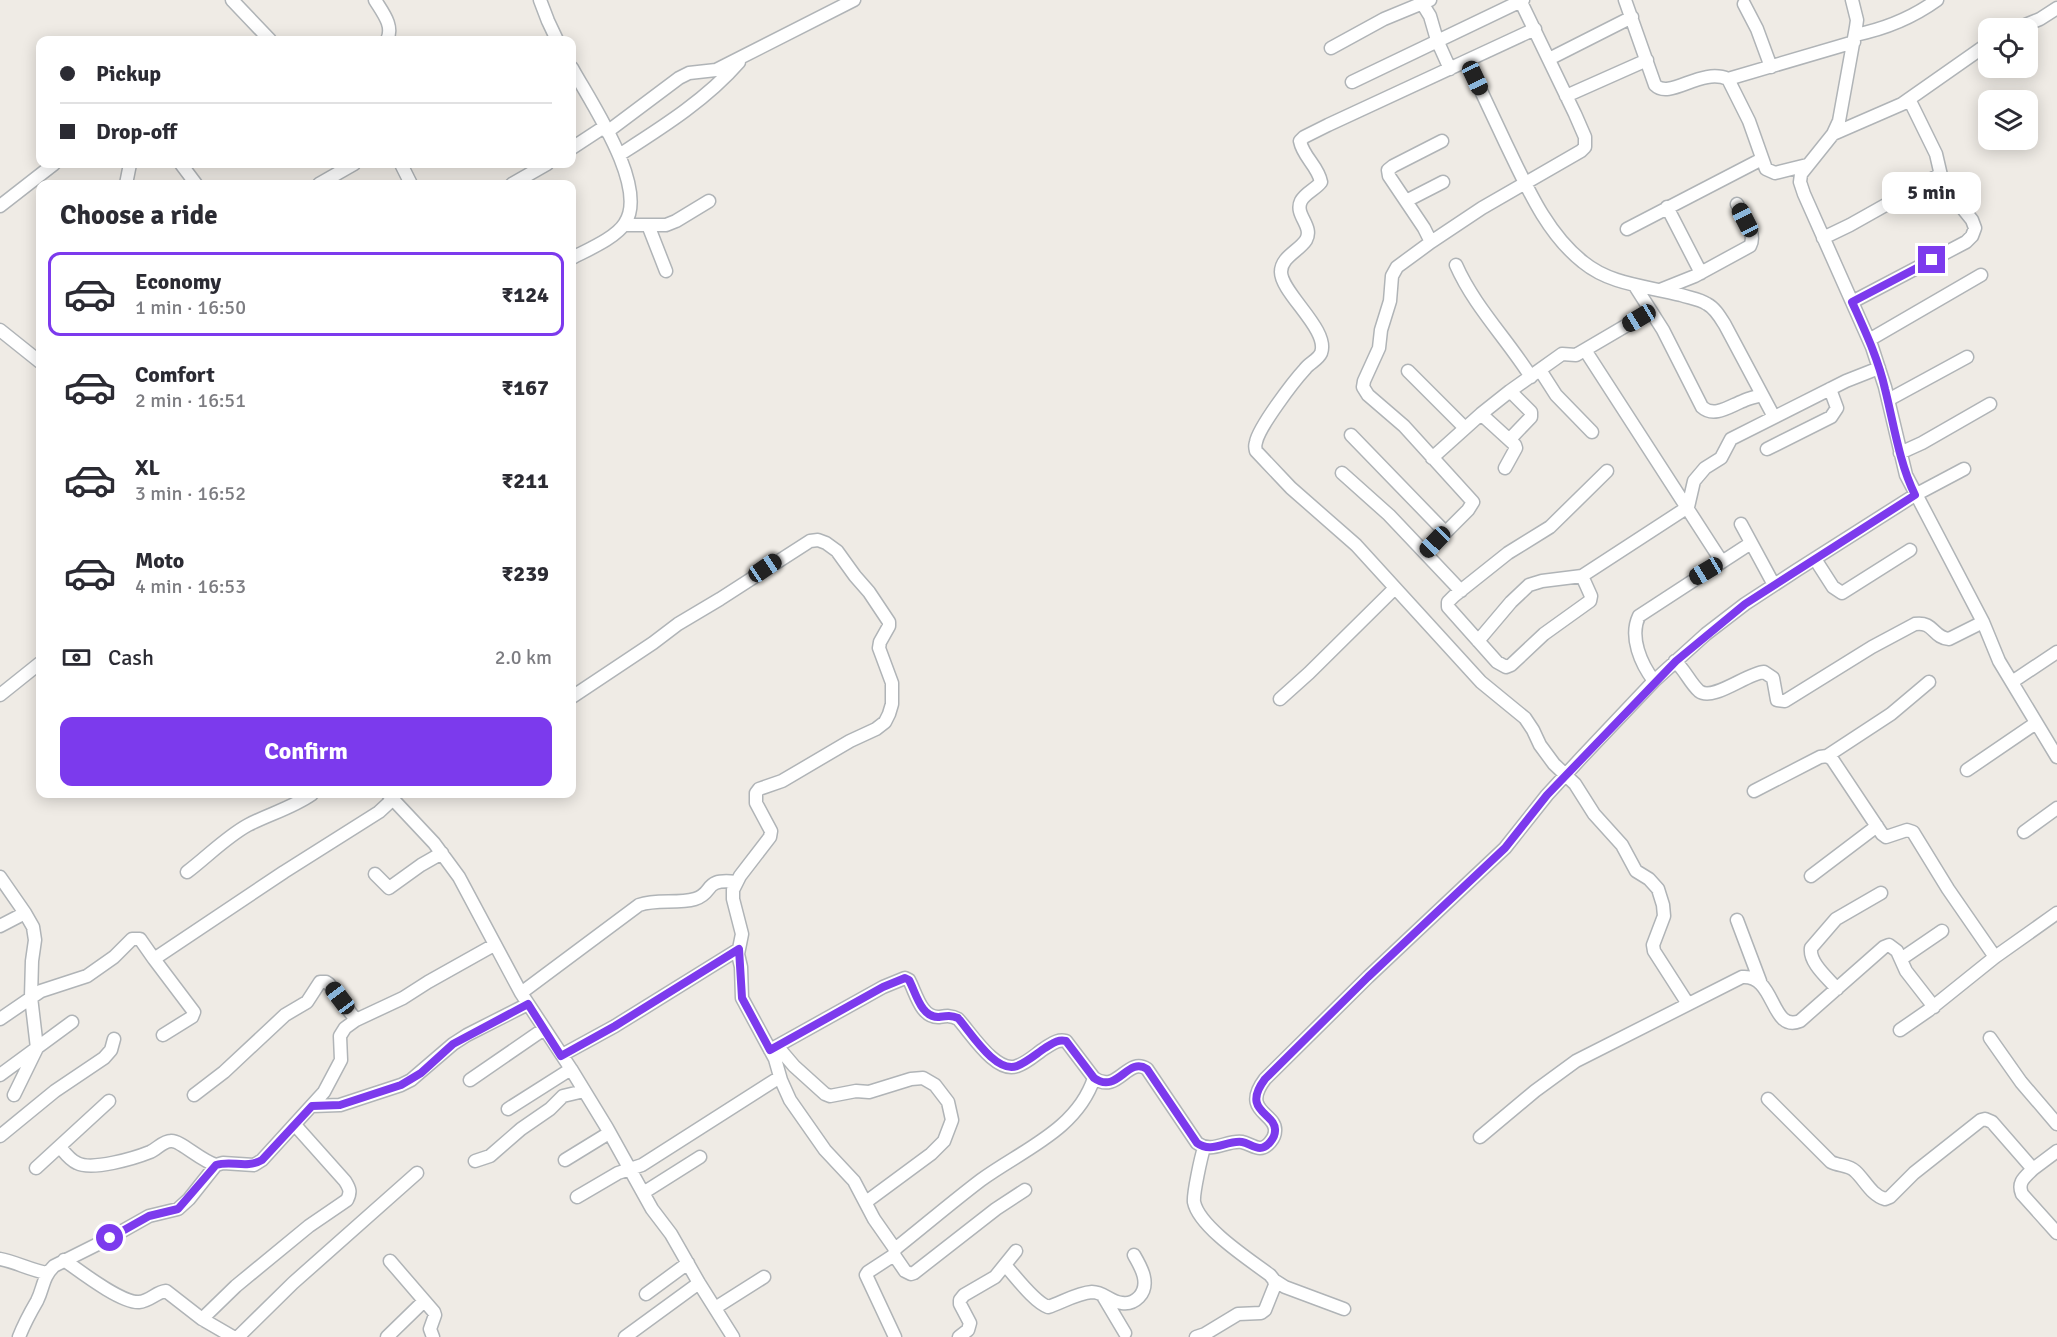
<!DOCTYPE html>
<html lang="en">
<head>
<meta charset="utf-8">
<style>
	:root { --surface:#fff; --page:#f2f2f3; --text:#2b2b33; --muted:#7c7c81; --line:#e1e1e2; --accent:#7c3aed }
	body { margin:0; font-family:Signika,sans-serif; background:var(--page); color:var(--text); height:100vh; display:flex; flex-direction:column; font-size:22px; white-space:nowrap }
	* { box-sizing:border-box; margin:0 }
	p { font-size:20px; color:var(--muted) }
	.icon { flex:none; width:33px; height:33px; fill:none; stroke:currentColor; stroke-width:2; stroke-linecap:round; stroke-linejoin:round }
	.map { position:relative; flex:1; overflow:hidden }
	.side { position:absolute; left:36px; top:180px; width:540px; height:618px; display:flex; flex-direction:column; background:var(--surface); border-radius:12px; box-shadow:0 3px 15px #0003 }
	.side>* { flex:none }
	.top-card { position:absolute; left:36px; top:36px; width:540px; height:132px; border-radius:12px; box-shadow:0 3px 15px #0003; display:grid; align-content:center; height:132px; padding:0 24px; background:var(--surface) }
	.fabs { position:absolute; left:1978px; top:18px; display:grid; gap:12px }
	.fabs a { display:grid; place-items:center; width:60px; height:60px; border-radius:12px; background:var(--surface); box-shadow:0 3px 15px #0003; font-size:30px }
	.end { position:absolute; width:27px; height:27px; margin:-14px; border:8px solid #7c3aed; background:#fff; box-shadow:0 0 0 3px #fff }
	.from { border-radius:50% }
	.bubble { position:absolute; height:42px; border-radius:12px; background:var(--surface); box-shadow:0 3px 15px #0003; font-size:20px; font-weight:700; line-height:42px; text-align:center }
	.car { position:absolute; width:18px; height:36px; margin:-18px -9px; border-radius:8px; box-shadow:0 0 4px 2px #0007; background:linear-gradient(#222 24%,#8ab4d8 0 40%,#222 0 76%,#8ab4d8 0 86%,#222 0) }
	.top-card b { display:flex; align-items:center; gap:21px; height:57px; font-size:22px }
	.top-card b+b { border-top:2px solid var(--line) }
	.top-card i { width:15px; height:15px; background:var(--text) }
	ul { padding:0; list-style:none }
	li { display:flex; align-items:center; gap:18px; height:84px; margin:0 12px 9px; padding:0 12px; border:3px solid transparent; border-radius:12px }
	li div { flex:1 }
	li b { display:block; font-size:22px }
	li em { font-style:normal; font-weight:700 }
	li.on { border-color:var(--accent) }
	li>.icon { width:54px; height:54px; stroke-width:1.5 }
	h2 { padding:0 24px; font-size:27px; line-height:72px }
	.pay { display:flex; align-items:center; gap:15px; height:66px; padding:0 24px; font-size:22px }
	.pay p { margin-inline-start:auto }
	.button { display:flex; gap:12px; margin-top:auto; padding:12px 24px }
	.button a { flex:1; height:69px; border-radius:12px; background:var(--accent); color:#fff; font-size:24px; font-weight:700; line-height:69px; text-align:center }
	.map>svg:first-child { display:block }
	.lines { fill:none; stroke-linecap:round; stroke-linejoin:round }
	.minor-casing { stroke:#b0b4b7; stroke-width:15 }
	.minor { stroke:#fff; stroke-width:12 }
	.route { stroke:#7c3aed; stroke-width:8 }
</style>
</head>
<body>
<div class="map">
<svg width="2057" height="1337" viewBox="0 0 2057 1337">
	<rect width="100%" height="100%" fill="#efebe5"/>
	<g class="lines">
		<defs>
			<path id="minor" d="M232,0l38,40
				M375,0c8,13 19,26 12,40
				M540,0l8,21 9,19
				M1625,0l30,85c15,15 46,-18 73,-6l21,42 17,48 9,4 32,-8
				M1852,0l5,20 -1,7 -17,94 -6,13 -32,40 -1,8 4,12 68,153 13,40 21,88 77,147 16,39 58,96
				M1422,3l8,13 7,24 13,29
				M1744,4l13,25 14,38
				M2018,28l22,-9 17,-11
				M1535,29l-207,96 -24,12 -4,4c3,16 18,25 21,41 -5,7 -16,11 -20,19 -7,14 13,25 5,39 -7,11 -25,17 -25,32 0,21 49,58 40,81 -3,7 -12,10 -16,16 -12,13 -46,58 -49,73 -1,4 -1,4 0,9l35,37 65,57 125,137 44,36 8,12 7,15 14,19 21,20 19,30 28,31 14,26 13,8 9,10 5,16 1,11 -11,29 1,6 34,53
				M1855,35c30,-6 57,-17 82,-35
				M1331,48l53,-29 46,-19
				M1549,59l83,-42
				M1467,61c13,28 26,55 39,83 20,41 40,89 77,118 28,23 64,24 98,33 9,3 19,4 26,9 8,4 13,13 18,21l49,92
				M572,68c18,33 77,119 53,155 -9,15 -38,27 -53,35
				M1728,79l126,-37
				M1352,82l171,-82
				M1566,96l81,-36
				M607,132l72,-54 10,-5 27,-3 138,-70
				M1833,134l69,-30 87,-61
				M572,148l32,-21
				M619,155c42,-27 87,-55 120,-93
				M181,164l15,20
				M401,164l10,20
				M126,184l4,-20
				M319,184l35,-20
				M512,184l35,-20
				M1406,201l37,-19
				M0,206l54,-42
				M1667,207l34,66
				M624,225h42l10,-4 33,-20
				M648,225l18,46
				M1627,229l135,-70
				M1823,238l27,-13 89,-50
				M1431,242l-7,-14 -35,-52 -1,-6 5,-4 49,-25
				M1456,265c18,41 51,74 75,112
				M1635,286l28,44 39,77c12,11 28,-1 41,-6 6,-3 12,-4 19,-6
				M1660,290l35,-14 55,-30c7,-13 -7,-30 -13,-42
				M1852,302l114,-60 6,-6 3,-8 -3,-8 -29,-36 -7,-30 -27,-55
				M0,330l40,32
				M1869,340l112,-65
				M1585,350l137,212
				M1540,370l16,25 36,37
				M1408,371l57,57
				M1888,400l79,-43
				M1481,414l34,31 1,3 -11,20
				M1351,435l94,97
				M1510,439l21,-22v-5l-21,-21
				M1767,449l64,-32 6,-9 -7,-19
				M1900,453l22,-10 68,-39
				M1432,458l49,-44 29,-23 52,-37 14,1 75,-44
				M1342,473l47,42 72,76
				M1741,524l33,61
				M1425,553l43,-43 5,-8 -69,-76 -36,-31 -5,-8 1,-6 15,-33 2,-18 9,-29 2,-25 5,-9 34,-25 51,-34 99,-57 4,-4v-10l-10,-23 -55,-114
				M1815,559l18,28 9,6 68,-43
				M1582,576l9,20 -1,5 -46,33 -33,31 -5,2 -9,-5 -49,-55v-5l6,-6 54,-43 42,-26 57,-56
				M1478,641l33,-39 18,-17 13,-4 40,-5 106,-69 6,-26 11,-13 16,-10 10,-19 115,-58 33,-13
				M1675,661c10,9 15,22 24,30 14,11 48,-18 65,-19l9,6 4,22 8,1 87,-54 43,-23c19,-3 18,14 34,15l34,-17
				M1654,681c-13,-17 -25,-44 -15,-65l112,-73
				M2012,682l45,-30
				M0,695l40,-32
				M572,697l81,-54 25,-19 42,-25 90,-58 8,-1 8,3 11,8 18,25 14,16 20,30v4l-9,16 -1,6 13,35v21l-3,10 -4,8 -9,7 -26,12 -68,40 -23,8 -3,4v10l15,28 -1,6 -30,39 -7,14v9l9,35 -4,20 3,13 1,31 33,61 6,21 9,20 35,50 29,31 20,38 21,30 -1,6 -26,17 -2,3 29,62
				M1280,699l29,-26 86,-85
				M1827,756l64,-42 38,-32
				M1967,770l69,-47
				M1754,791l66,-34 7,-1 5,3 50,75 4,3 21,-7 6,2 35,57 47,68
				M388,794l46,49 25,34 62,116 50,76 36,59 45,81 19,25 28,49 34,54
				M2024,832l33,-24
				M187,872c20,-15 39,-35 61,-47 21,-11 44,-17 64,-31
				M375,874l14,14 32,-23 21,-12
				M1811,876l66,-50
				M0,877l25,36 8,14 2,13 -3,21 -1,36 6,51 -23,47
				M1737,920l23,61
				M0,926l25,-13
				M154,959l40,53 -2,5 -29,18
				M1901,959l41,-28
				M1837,989c-9,-11 -28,-26 -26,-41l25,-29 45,-26
				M521,993l118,-88c18,-6 38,-1 56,-6 20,-6 7,-21 41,-17
				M0,1019l41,-28 46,-15 27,-19 18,-18h8l14,20 130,-87 95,-60 14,-13v-5
				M1900,1030l29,-20 66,-53 62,-44
				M1990,1038l31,44 36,42
				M777,1046l17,20 31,28 5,2 26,-5 13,1 42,-13 12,-1 12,7 13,17 4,18 -8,21 -13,13 -65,48
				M770,1050l113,-63 22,-9 4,2c7,13 12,38 30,37 7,-1 12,-2 19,2 13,14 38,55 59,47 10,-3 19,-12 28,-18 7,-4 12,-9 21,-7l28,37c24,17 33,-22 53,-9l50,74c15,11 29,-3 45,-1 6,1 12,6 18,6 7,0 15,-10 15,-17 2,-18 -35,-19 -10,-52l103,-102 137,-129 42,-53 35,-38 72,-76 52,-47 39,-30 52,-34 118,-75 49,-26
				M562,1055l53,-29 124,-77
				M0,1075l72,-53
				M470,1080l74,-51
				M194,1095l30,-23 61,-57 22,-13 13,-20h6l3,2 27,36
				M1768,1099l63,63c8,4 18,3 24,9 10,9 16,24 30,28l5,-2 24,-24 67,-53 4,-1 7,3 41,47 24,-18
				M312,1106l28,-1 61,-20 10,-5 42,-36 14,-9 61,-31
				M508,1109l63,-40
				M0,1136l55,-45 49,-33 7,-8 3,-11
				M1480,1137l55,-46 41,-30 166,-84c34,-3 28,56 58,44l84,-74 5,-2 8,6 9,20 28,36
				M60,1147c5,6 10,13 17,16 15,8 58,-5 73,-11 7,-3 13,-11 21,-11 9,-1 30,20 45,24
				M565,1160l44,-27
				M475,1161l15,-5 31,-27 29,-20 13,-13 21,-5
				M36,1168l73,-67
				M2033,1169c-8,8 -16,13 -11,25l35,39
				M643,1193l57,-36
				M577,1197l41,-24 24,-8 138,-88
				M895,1249c29,-23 57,-47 86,-69 41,-30 96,-50 113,-102
				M894,1255l11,16 6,3 3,-1 82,-64 29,-19
				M0,1259c16,3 30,11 47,14
				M64,1260c17,12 57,43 75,42 11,-1 17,-10 27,-11l36,28 31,18
				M390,1261l44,51 1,3 -5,14 3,8
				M1005,1265c11,12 29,37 43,42 13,-4 29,-14 44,-15 12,0 18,10 30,11 6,1 12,-1 17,-6 12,-13 2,-30 -5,-42
				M1274,1280l11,7 59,22
				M646,1294l42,-31
				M1103,1296l22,37
				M715,1308l49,-31
				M202,1319l34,-33 73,-60 38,-26c4,-8 3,-11 -2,-19l-50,-56
				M19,1337c5,-13 11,-24 18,-36 7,-14 5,-23 17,-35l56,-28 39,-22 29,-7 11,-10 27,-34 7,-2 31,2 8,-5 62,-68 17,-32 -1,-24 5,-8 11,-8 47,-22 25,-16 66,-37
				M238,1337l55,-54 124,-110
				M387,1337l37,-36
				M625,1337l74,-54
				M959,1337l9,-7 2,-7 -10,-19v-4l4,-5 31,-18 21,-26
				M1196,1337l9,-3 33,-20 23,-1 4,-3 10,-25 -1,-5 -4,-5c-20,-15 -71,-48 -76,-73 -1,-8 7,-45 10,-54"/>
		</defs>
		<use href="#minor" class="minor-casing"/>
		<use href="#minor" class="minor"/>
	</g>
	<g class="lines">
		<path class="route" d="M110,1238l39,-22 29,-7 38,-44c16,-5 30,4 46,-5l50,-54 28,-1 61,-20 20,-12 32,-29 75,-40 33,52 54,-30 124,-77 3,49 28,52 113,-63 22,-9 4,2c7,13 12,38 30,37 7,-1 12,-2 19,1 13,15 38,56 59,48 10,-4 19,-12 28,-18 7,-4 12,-9 21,-7l28,37c24,17 33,-22 53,-9l50,74c15,11 29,-3 45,-1 6,1 12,6 18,6 7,0 15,-10 15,-17 2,-18 -35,-19 -10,-52l103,-102 137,-129 42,-53 129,-134 69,-57 170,-109c-16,-33 -21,-70 -30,-106 -7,-31 -20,-58 -33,-87l80,-42"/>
	</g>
</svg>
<div class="fabs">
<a><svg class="icon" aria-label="locate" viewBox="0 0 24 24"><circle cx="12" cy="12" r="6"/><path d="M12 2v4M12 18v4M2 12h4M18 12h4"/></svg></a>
<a><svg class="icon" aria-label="layers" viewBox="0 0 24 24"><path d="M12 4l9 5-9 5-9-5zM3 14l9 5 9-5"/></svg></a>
</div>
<i class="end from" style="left:110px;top:1238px"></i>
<i class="end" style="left:1932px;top:260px"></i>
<div class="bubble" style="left:1882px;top:172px;width:99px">5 min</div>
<i class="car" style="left:1475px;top:78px;rotate:155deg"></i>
<i class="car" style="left:1745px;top:220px;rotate:333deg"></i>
<i class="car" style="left:1639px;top:318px;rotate:239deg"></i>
<i class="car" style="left:1435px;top:542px;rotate:224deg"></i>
<i class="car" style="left:765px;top:568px;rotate:56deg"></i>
<i class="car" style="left:1706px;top:571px;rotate:239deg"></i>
<i class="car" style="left:340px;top:998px;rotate:323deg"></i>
<div class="top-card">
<b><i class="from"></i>Pickup</b>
<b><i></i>Drop-off</b>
</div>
<section class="side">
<h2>Choose a ride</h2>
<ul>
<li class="on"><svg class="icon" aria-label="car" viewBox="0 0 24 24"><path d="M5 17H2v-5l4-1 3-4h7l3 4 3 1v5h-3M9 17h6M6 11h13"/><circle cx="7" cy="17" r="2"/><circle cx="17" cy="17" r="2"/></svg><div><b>Economy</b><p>1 min · 16:50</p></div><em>₹124</em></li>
<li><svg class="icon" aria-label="car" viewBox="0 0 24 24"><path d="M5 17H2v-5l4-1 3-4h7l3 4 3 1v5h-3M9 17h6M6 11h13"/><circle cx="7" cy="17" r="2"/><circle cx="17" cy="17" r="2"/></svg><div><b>Comfort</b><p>2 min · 16:51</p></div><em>₹167</em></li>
<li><svg class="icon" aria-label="car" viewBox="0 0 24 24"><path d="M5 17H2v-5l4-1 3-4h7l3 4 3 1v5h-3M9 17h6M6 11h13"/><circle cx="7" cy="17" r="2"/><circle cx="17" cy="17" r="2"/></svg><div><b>XL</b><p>3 min · 16:52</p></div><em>₹211</em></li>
<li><svg class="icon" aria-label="car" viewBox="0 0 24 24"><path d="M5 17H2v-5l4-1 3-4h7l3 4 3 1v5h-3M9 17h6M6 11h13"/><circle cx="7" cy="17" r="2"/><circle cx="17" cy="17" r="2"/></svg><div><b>Moto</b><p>4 min · 16:53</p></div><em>₹239</em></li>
</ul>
<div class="pay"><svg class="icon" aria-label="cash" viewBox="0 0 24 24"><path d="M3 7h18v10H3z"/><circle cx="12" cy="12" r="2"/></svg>Cash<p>2.0 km</p></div>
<div class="button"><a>Confirm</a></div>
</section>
</div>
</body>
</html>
